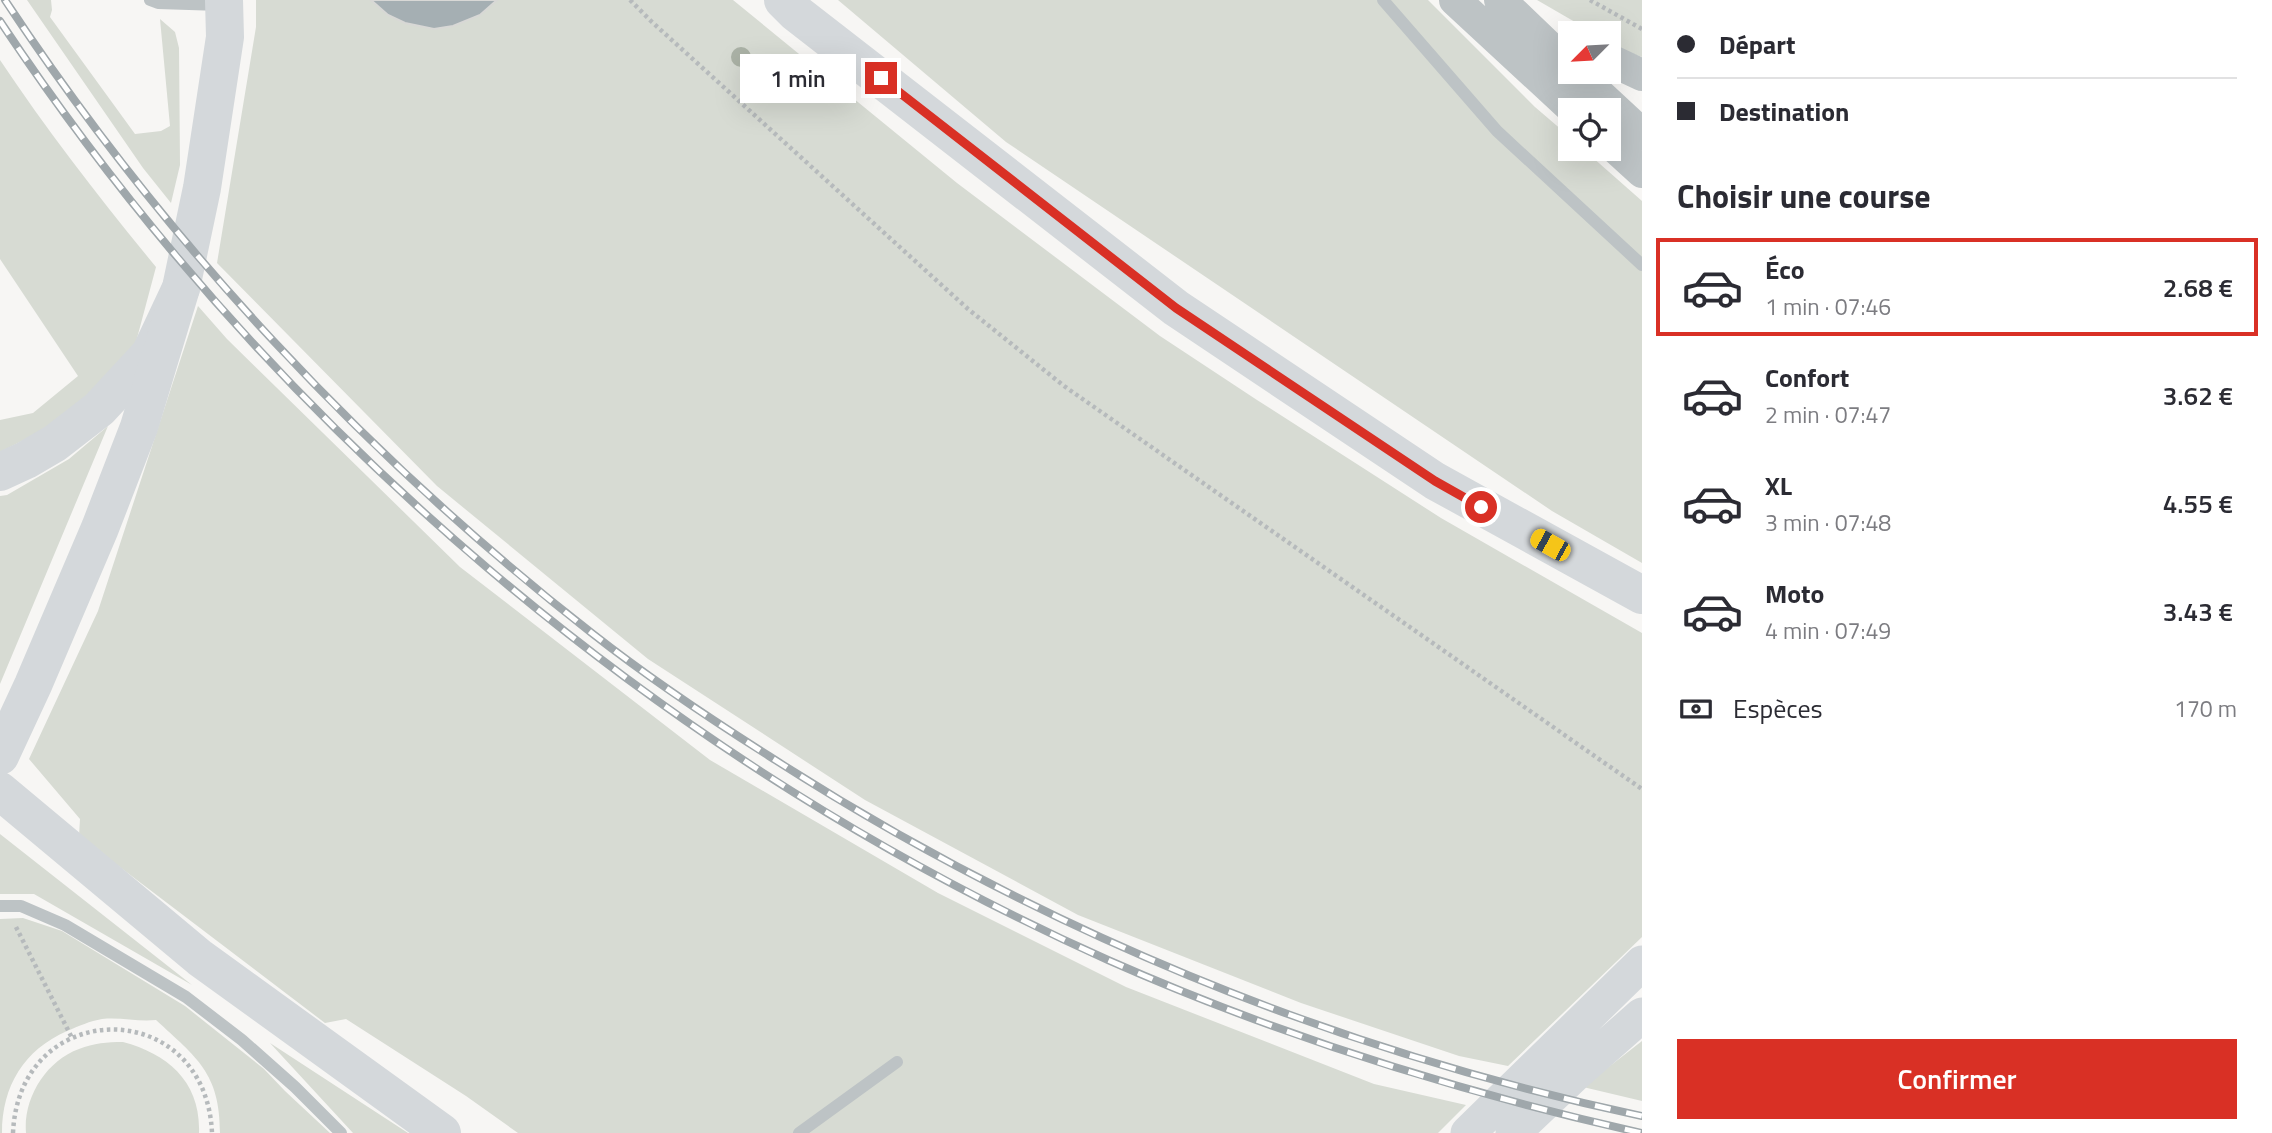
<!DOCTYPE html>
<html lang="fr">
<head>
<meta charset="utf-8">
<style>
	:root { --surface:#fff; --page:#f2f2f3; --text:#2b2b33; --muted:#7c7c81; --line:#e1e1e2; --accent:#d93025 }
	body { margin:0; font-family:"Titillium Web",sans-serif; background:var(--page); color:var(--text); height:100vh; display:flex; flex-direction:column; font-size:26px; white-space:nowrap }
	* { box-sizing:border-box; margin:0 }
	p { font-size:23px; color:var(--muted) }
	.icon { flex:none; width:38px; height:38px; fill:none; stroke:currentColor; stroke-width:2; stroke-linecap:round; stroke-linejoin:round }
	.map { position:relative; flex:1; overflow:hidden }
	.panel { display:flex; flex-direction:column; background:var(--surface); width:630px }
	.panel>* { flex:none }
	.guide { display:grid; align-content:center; height:154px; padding:0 35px; background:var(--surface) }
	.needle { width:46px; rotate:246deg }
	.tools { position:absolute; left:1558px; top:21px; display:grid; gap:14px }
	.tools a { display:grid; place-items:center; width:63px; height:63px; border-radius:0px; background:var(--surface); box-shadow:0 7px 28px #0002; font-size:35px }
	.end { position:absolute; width:32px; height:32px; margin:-16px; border:9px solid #d93025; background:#fff; box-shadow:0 0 0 4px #fff }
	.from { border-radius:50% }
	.bubble { position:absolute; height:49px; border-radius:0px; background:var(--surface); box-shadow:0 7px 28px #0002; font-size:23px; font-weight:600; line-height:49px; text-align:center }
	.car { position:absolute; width:21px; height:42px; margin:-21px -10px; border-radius:9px; box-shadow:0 0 5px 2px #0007; background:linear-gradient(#f5c518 24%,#345 0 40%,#f5c518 0 76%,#345 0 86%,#f5c518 0) }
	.guide b { display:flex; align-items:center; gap:24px; height:66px; font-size:26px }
	.guide b+b { border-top:2px solid var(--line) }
	.guide i { width:18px; height:18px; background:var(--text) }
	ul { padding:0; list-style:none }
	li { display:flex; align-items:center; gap:21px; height:98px; margin:0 14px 10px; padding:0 21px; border:4px solid transparent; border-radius:0px }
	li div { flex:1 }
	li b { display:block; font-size:26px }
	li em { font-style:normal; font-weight:600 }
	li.active { border-color:var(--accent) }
	li>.icon { width:63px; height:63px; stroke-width:1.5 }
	h2 { padding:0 35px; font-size:32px; line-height:84px }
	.pay { display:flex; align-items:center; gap:18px; height:77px; padding:0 35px; font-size:26px }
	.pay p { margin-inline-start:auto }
	.button { display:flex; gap:14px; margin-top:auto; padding:14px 35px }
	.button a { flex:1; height:80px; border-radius:0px; background:var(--accent); color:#fff; font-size:28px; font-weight:600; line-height:80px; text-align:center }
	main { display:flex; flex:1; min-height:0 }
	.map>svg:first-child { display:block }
	.green { fill:#d7dbd3 }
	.building { fill:#a5afb3; stroke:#d8d8d6; stroke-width:2 }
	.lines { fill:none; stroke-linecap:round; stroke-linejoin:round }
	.path { stroke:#b6babc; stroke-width:4.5; stroke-dasharray:3.5 3.5; stroke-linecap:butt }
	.service { stroke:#bdc3c5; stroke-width:12 }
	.tertiary { stroke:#bdc3c5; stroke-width:32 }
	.secondary { stroke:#d4d8db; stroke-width:35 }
	.primary { stroke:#d4d8db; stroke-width:38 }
	.motorway { stroke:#d4d8db; stroke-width:38 }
	.rail-casing { stroke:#9fa7ab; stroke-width:8 }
	.rail { stroke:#fff; stroke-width:5; stroke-dasharray:16; stroke-linecap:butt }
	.tree { fill:#abb2a6 }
	.route { stroke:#d93025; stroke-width:9 }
</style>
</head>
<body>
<main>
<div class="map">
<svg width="1642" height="1133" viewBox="0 0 1642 1133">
	<rect width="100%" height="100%" fill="#f7f6f4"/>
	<path class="green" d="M27,0h24l1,10 -2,7 85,117 26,-3 9,-5 -10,-107 15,13 4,16 1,117 -9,38 -28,-35z
		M256,0h477l224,183 203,153 97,64 184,118 201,115v304l-134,129 -49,-10 -158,-53 -223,-88 -213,-115 -217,-141 -211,-173 -220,-223 39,-236z
		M838,0h590l107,107 35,30v12h13l59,52v362l-90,-52 -546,-369z
		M1537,0h105v57l-17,-6 -17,-9v-9h-14z
		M0,60c48,72 101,140 156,207l-20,75 -62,73 -74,37v-32l33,-7 45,-37 -78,-117z
		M198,306l29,33 233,228 250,193 228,133 188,94 248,97 92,21 -28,28h-920l-52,-37 -120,-77 -21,4 -246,-187 1,-17 -51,-60 69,-148z
		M108,426l-108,258v-188l7,-1 62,-36z
		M0,834l192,151 -158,-91h-34z
		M23,918l39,13 123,75 79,63 21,22 45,42h-110c0,-60 -23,-75 -64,-113 -18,2 -35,-3 -54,-1 -12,2 -23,7 -35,12 -43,19 -65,55 -65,102h-2v-214z
		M1642,1041v60l-59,-14z
		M123,1042c45,12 78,40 76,91h-173c-3,-35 20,-72 53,-84 15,-6 28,-7 44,-7z
		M270,1043l138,90h-55z"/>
	<path class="building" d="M371,0h126l-17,15 -27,11 -19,3 -29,-6 -17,-8z"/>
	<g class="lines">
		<path class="path" d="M630,0l22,22 316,287 96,77 578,403
			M1590,0l52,29
			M16,927l56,111
			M13,1133c6,-138 193,-138 199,0"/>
		<path class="service" d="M150,0l8,3 62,2
			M1383,0l114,131 145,134
			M0,906h21l44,19 121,72 56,43 53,47 46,46
			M799,1133l98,-71"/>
		<path class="tertiary" d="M1455,0l119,110
			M1500,0l70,67
			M1608,59l34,16
			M1575,72l67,62
			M1608,141l34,31"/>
		<path class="secondary" d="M1468,1133l174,-170
			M1513,1133l63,-60 66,-58"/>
		<path class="primary" d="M0,472l26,-12 29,-17 44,-34 51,-55 31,-66 21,-100 23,-151 -1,-37"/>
		<path class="motorway" d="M783,0l13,13 380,295 259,173 207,114
			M0,756l33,-71 67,-157 39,-101 42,-139
			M0,791l200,167 242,175"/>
		<defs>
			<path id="rail" d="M5,0c159,241 360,456 588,634 56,44 116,84 176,122 267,172 563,294 873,360
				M0,21c271,408 661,739 1108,939 172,76 351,132 534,173"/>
		</defs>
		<use href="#rail" class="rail-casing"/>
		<use href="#rail" class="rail"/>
	</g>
	<circle class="tree" cx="741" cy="57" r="10"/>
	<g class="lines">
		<path class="route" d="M881,78l295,230 259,173 46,26"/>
	</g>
</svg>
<div class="tools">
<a><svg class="needle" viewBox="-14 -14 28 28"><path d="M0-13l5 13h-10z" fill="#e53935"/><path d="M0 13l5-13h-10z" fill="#7c7c81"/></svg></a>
<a><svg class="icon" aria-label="locate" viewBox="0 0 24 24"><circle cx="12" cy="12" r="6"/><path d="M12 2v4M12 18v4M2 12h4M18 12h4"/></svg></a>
</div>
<i class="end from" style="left:1481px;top:507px"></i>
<i class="end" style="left:881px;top:78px"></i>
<div class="bubble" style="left:740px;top:54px;width:116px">1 min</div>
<i class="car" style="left:1550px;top:545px;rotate:299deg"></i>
</div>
<section class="panel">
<div class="guide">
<b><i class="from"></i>Départ</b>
<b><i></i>Destination</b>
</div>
<h2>Choisir une course</h2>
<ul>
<li class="active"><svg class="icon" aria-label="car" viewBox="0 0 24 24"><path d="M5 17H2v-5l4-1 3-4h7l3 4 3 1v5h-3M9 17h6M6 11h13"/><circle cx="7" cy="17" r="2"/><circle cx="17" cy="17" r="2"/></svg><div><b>Éco</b><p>1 min · 07:46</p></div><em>2.68 €</em></li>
<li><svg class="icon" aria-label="car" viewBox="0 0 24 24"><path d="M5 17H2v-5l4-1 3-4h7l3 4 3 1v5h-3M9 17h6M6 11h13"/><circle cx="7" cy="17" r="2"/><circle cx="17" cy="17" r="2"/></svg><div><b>Confort</b><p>2 min · 07:47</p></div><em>3.62 €</em></li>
<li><svg class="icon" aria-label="car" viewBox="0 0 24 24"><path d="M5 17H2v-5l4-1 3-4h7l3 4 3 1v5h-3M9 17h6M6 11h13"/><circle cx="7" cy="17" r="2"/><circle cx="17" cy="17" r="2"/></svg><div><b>XL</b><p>3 min · 07:48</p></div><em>4.55 €</em></li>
<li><svg class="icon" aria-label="car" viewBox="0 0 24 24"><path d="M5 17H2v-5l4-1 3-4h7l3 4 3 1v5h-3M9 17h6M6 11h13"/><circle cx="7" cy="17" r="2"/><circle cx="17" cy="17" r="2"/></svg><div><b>Moto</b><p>4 min · 07:49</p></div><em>3.43 €</em></li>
</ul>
<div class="pay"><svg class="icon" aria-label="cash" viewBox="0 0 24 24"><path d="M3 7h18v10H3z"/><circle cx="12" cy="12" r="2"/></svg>Espèces<p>170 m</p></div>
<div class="button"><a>Confirmer</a></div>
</section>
</main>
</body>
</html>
